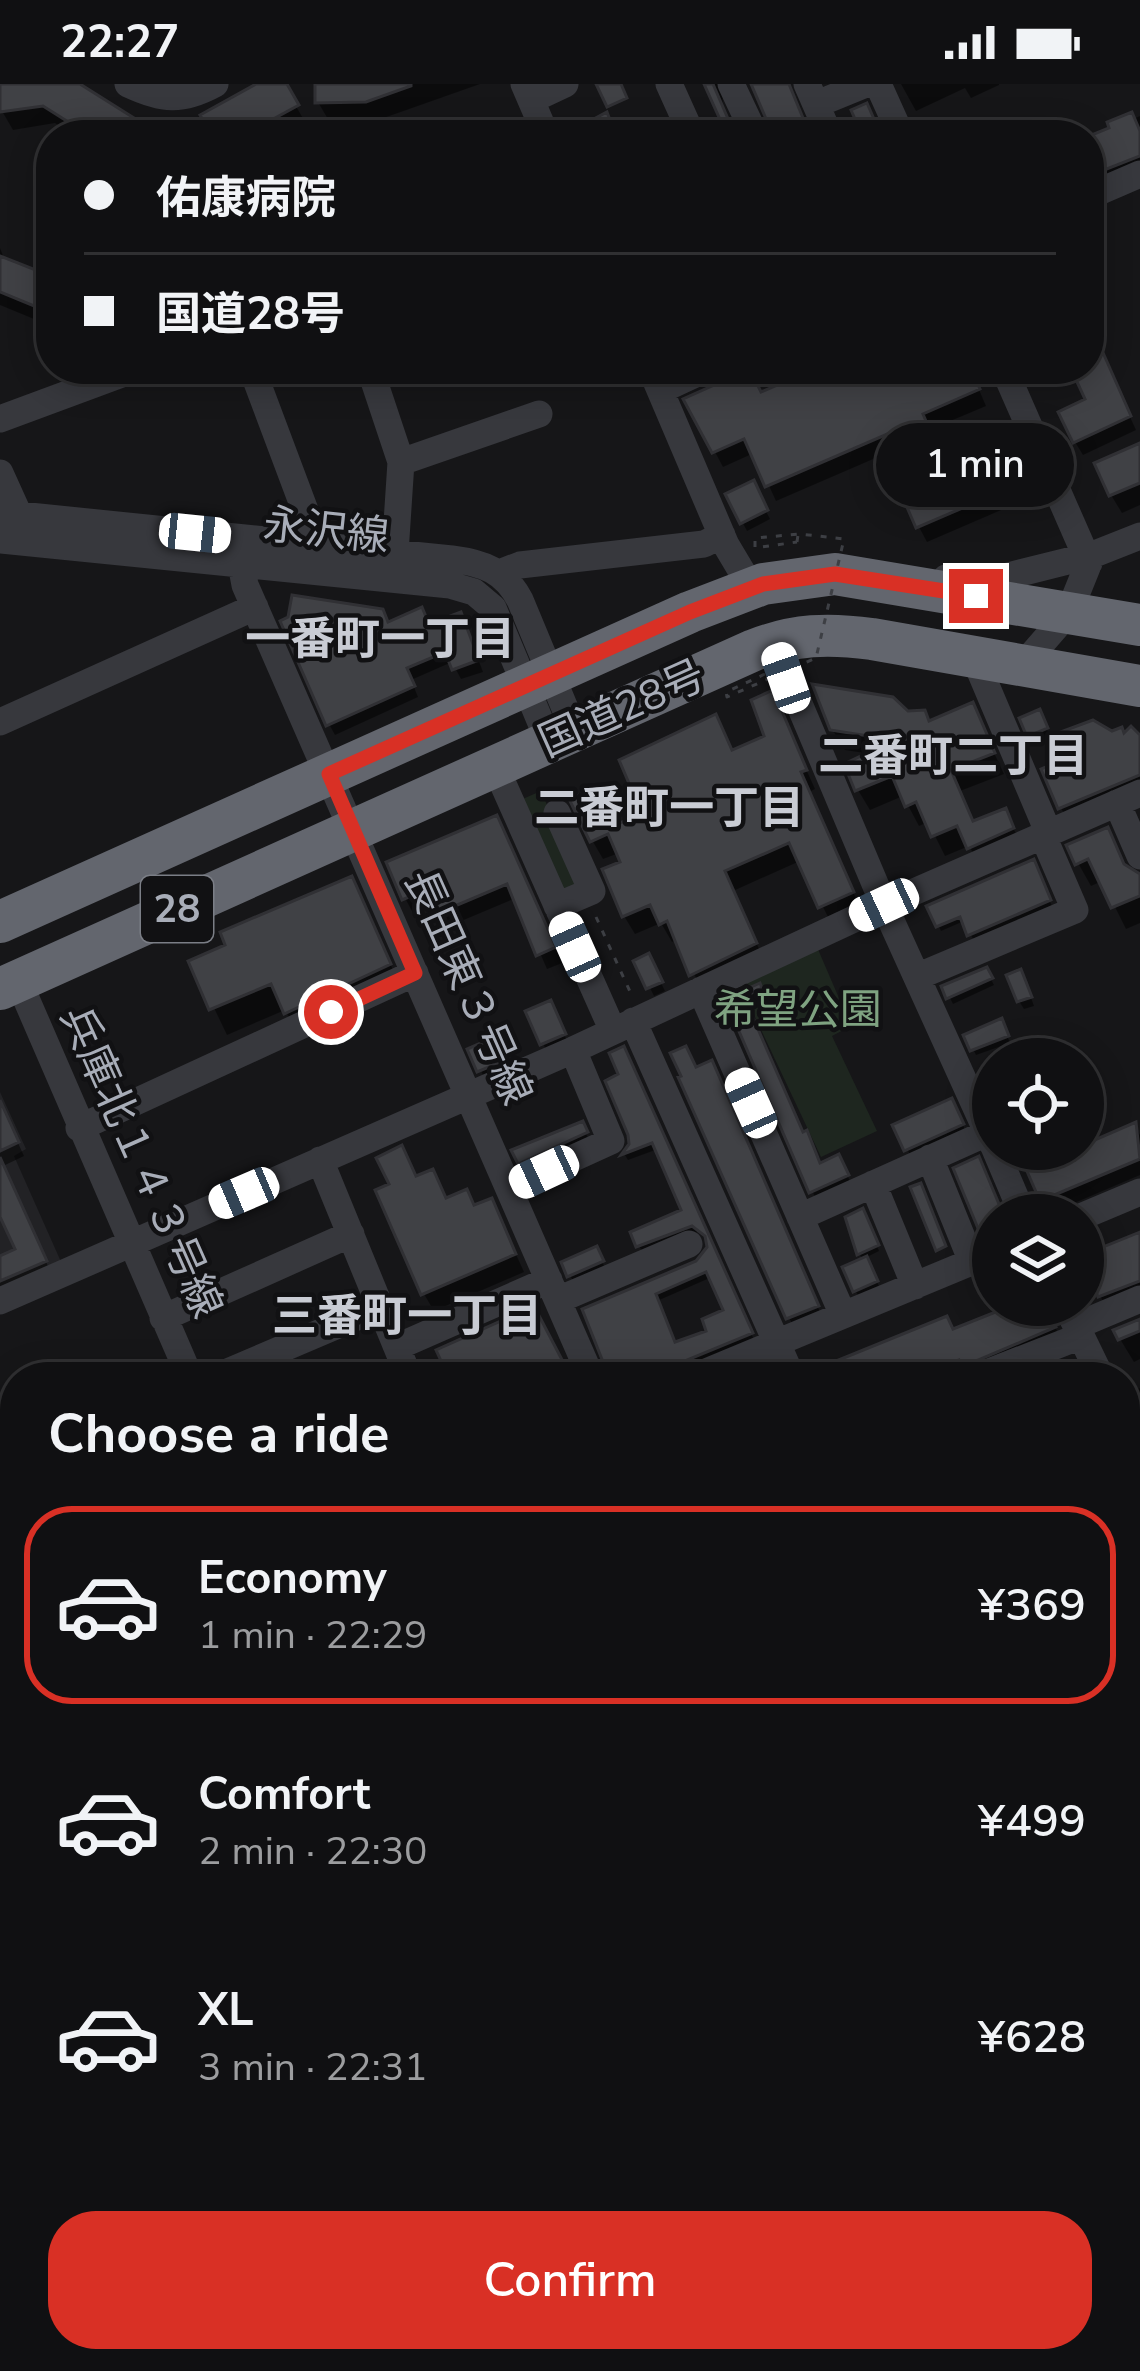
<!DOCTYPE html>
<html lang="en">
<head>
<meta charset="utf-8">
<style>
	:root { --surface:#101012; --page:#1e1e20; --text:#f1f3f6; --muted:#9c9d9f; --line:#303032; --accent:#d93025 }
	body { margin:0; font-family:"Nunito Sans","Noto Sans JP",sans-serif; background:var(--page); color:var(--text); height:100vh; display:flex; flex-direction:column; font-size:45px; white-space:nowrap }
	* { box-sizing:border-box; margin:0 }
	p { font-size:39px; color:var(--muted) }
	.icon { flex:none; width:66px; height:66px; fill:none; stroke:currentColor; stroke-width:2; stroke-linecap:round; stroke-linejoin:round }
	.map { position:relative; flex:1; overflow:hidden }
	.sheet { position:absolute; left:0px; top:1278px; width:1140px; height:1011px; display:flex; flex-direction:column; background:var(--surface); border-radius:48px 48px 0 0; box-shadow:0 6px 30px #0003,0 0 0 3px var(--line) }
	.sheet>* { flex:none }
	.guide { position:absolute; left:36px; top:36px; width:1068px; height:264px; border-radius:48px; box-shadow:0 6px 30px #0003,0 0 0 3px var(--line); display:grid; align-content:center; height:264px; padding:0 48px; background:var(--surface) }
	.buttons { position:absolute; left:972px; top:954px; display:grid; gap:24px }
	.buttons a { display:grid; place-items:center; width:132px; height:132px; border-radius:50%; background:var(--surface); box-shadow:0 6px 30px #0003,0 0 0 3px var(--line); font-size:60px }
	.end { position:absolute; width:54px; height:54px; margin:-27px; border:15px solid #d93025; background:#fff; box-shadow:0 0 0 6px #fff }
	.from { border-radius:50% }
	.bubble { position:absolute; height:84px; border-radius:42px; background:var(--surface); box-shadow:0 6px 30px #0003,0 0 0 3px var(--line); font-size:39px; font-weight:600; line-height:84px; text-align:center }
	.car { position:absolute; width:36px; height:72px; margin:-36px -18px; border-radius:15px; box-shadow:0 0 9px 3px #0007; background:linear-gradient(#fff 24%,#345 0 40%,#fff 0 76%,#345 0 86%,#fff 0) }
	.guide b { display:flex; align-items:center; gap:42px; height:114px; font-size:45px }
	.guide b+b { border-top:3px solid var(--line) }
	.guide i { width:30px; height:30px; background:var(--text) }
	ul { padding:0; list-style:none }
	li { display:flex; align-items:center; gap:36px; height:198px; margin:0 24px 18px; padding:0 24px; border:6px solid transparent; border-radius:48px }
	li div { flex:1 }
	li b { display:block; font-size:45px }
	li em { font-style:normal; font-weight:600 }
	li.active { border-color:var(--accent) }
	li>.icon { width:108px; height:108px; stroke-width:1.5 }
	h2 { padding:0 48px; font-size:54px; line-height:144px }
	.action { display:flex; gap:24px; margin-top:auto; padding:24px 48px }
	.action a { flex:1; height:138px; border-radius:48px; background:var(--accent); color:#fff; font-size:48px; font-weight:600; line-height:138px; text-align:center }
	.status { display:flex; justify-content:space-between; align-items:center; height:84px; padding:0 60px; background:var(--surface); direction:ltr }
	.status svg { height:33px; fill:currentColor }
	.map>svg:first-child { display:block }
	.built { fill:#222225 }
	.green { fill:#1e261f }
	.shadow { fill:#0007; fill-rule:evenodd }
	.building { fill:#404145; stroke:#303034; stroke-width:3; fill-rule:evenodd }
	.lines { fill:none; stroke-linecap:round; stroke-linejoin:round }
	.path { stroke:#3d3f44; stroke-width:3; stroke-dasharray:6 9; stroke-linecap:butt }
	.minor { stroke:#37383d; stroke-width:27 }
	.major { stroke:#53555c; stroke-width:36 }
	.highway { stroke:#63666e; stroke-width:42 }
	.path-bridge { stroke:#3d3f44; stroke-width:3; stroke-dasharray:6 9; stroke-linecap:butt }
	.route { stroke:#d93025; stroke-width:15 }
	.labels { text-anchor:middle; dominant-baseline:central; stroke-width:9; stroke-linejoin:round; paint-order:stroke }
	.shield { fill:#111113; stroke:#7b7e86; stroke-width:3 }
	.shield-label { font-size:39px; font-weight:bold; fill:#a8adb8 }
	.street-label { font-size:42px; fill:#a8adb8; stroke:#111113 }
	.park-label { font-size:42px; fill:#7fa381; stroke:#111113 }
	.neighbourhood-label { font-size:45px; font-weight:bold; fill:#c9ccd4; stroke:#111113 }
</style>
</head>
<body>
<div class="status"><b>22:27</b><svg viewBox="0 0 49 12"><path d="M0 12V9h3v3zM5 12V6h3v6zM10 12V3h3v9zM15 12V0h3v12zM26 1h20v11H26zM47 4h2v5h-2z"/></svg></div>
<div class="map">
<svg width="1140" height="2287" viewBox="0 0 1140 2287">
	<rect width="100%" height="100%" fill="#161618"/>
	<path class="built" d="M0,1008l26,57 -12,7 48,108 -62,27z"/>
	<path class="green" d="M541,707l42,98 -23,10 -42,-98z
		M817,863l34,79 -19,10 45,95 -56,26 -82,-174z"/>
	<path class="shadow" d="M0,0h74l82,51h-82l-19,-12 -42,7 -11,-19z
		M262,0h21l21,36 -28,15h-71z
		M318,0h162l-102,36 -49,1 -11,-19z
		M706,0h25l-8,7 -1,19 12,25h-18l12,-6z
		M901,0h98v1l-28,13 -6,-10 -49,23z
		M1140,32v56l-51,22v-54z
		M861,42l19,9h-33z
		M0,164l5,13 46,18v47l-51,-21z
		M1089,243l47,103 -53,25 -8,-13 14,-42 -15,-31h15z
		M744,285l17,26 40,-17 -3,-9h172l16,37 -57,24 9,20 66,-9 25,57 -102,44 -8,-15 -11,-64 -7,-16 -125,54 -22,-48 -31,14 -35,-66z
		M1140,363v58l-18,8 -11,-18z
		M752,400l18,35 -23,12 -18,-35z
		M388,541l78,2 17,45 -22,7 -9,-17 -41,18 7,17 -83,38 -6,-11z
		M772,610l43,95 -6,3 53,120 -30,13 -32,-64 -67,30 32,71 -62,31 -25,-54 -6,3 -11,-19 -26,11 -11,-18v-52l-5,-11 -16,6 -11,-19 54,-25 87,-62 35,-16z
		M972,622l32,68 -44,17 14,33 31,-13 19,39 -42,18 -13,-22 -24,10 -17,-34 -9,4 -16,-30 -33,14 -12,-20 13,-36 -26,-4 -13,-21 75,-15 22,10z
		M1043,636l7,17 -15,7 -5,-9z
		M1124,653l16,3v45l-74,32 -5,-9z
		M1106,747l23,42 11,2v48l-14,6 -24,-48 -11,5 -13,-23z
		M504,749l58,130 -15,6 -31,-71 -69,29 -12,-23 -22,9 -8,-15z
		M1032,779l20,43 -79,33 -9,-18 -23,10 -11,-23z
		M351,796l52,111 -102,47 -16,-28 -58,25 -35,-73z
		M648,873l17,34 -11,5 -17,-34z
		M986,886l8,15 -41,19 -8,-16z
		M1025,897l9,25 -10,3 -5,-8z
		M758,903l5,7 -19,9 58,132 18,31 18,-8 12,23 -35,16 -86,-196z
		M554,928l14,31 -21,9 -4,-9z
		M1004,944l6,15 -34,12 -9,-19z
		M489,958l14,29 -18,8 -14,-28z
		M674,970l21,16 18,-1 107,243 -28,11 -3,-5z
		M627,972l127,284 -63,27 -13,10h-68l-24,-66 112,-48 12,-15 -1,-8 -11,-8 -55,20 -4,-6 46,-34 -27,-63 -30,11 -3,-5 7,-10 -10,-69zM712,1193l15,35 -17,21 -35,12 -18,-44z
		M0,1020l24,52 -21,10 49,109 -52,25v-41l19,-8 -19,-41z
		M958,1031l11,23 -55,24 -7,-13z
		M582,1041l6,13 -65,29 -8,-16z
		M1135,1042l5,9v40l-89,38 -21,-43z
		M417,1095l29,22 54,18 24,53 -90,39 -10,-17z
		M866,1134l13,33 -14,7 16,32 -21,9 -5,-9 9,-29 -5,-8z
		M1140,1151v74l-26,10 -14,-23z
		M596,1165l9,19 -32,13 -9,-17z
		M1021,1221h24l18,39 -96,33h-143z
		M1140,1236v39l-6,3 -14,-23z
		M1140,1304v24l-9,-19z
		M1125,1385l15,31v7l-10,5 10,21v38l-15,7z
		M1140,1927v32l-4,-7 -11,6v-26z
		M1125,2091l8,15 7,-4v36l-15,6z
		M421,2274h27l3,7 15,-7h71l-6,3 5,10h-109z
		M652,2274h27l-21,11z
		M744,2274h21l-5,3 6,10h-15z
		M829,2274h8l5,9 19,-9h65l6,13h-109z"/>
	<path class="building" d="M0,0h80l81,51h-72l-46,-29 -43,6z
		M256,0h31l12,21 -55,30h-61l22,-11 -5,-9z
		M315,0h96v2l-45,16 -51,1z
		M596,0h25l6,14 -20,9z
		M704,0h9l22,51h-8z
		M751,0h38l21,51h-37z
		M867,19l14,32h-19l-11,-25z
		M607,28l6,16 -16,7h-33z
		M1132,28l8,19v25l-51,20v-40l20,-8 -2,-6z
		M0,172l51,20v37l-51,-21z
		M1089,237l42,95 -58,27 -15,-31 27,-13 -14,-30h18z
		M735,285h15l11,23 53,-23h157l9,20 -57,25 14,33 60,-25 26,60 -107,46 -26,-60 14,-7 -12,-29 -127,55 -21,-48 -32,14 -29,-54 31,-14 9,-10z
		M1140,359v40l-31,13 -15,-33z
		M754,396l14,30 -28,14 -15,-30z
		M292,511l91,14 5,13 34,-15 7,17 32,-12 18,48 -27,10 -7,-18 -38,16 8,18 -89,40 -46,-105 8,-4z
		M812,600l81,13 15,14 17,-1 4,11 44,-19 22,51 -44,17 22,51 33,-13 8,20 -47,21 -10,-23 -26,11 -15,-35 -11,5 -13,-31 -37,15 -11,-27 50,-24 -64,-10z
		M773,606l34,80 -6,2 53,120 -36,16 -29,-65 -64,28 32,72 -68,33 -22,-55 -8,4 -9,-20 -28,12 -20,-48 18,-7 -12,-28 -18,8 -21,-43 25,-10 16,38 32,-13 -23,-54 97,-46 16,36 32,-14 -13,-36z
		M1040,625l8,19 -21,9 -8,-19z
		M1093,636l19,11 10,-4 2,6 7,-7 9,9v40l-82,34 -17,-40 26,-11 -12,-24z
		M497,731l59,132 -20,9 -29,-72 -71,30 -11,-24 -23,10 -16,-38z
		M1108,743l16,37 16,10v22l-29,12 -23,-49 -13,6 -9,-20z
		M1034,775l17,41 -84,36 -7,-19 -24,10 -10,-21z
		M352,792l39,88 -107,50 -13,-30 -62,26 -21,-49 37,-16 -5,-13z
		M649,869l14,29 -17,7 -13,-28z
		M987,883l6,11 -47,21 -5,-13z
		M1021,885l11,28 -15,5 -11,-27z
		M760,899l2,5 -18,9 59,135 4,-2 13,33 19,-9 10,21 -40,18 -84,-194z
		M551,916l15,34 -26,11 -15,-34z
		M1002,934l7,18 -39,15 -7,-16z
		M490,955l11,23 -24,10 -10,-23z
		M624,962l129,287 -66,27 -8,7 -3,10h-67l-27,-68 114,-48 11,-14 -2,-11 -13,-10 -56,21 -6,-15 51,-22 -29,-67 -31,12 8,-11 -1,-9 -23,-54 13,-7 -9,-21zM706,1188l17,38 -21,9 4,12 -31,11 -19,-48z
		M686,962l10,21 16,-7 107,246 -33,13 -108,-242 3,-1 -11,-23z
		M952,1014l12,26 -60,27 -12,-26z
		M0,1016l19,42 -19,9z
		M583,1037l5,11 -70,32 -7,-14z
		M1136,1038l4,37 -100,42 -14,-32 47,-20h10v-4z
		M402,1061l14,31 17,-7 13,29 21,-9 7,16 18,-7 24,56 -95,41 -46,-105 14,-6 -13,-26z
		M979,1072l22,53 -8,3v23l-11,3 -29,-70z
		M0,1073l47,104 -47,20v-25l15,-7 -15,-32z
		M921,1099l25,63 -10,5 -26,-64z
		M863,1124l16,37 -22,10 -12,-38z
		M1140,1148v49l-42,16 -15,-42z
		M597,1162l7,15 -37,16 -6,-15z
		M867,1172l11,25 -25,11 -11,-25z
		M1013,1221h34l9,22 -94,40 -3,-7 -42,17h-107l-1,-5 138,-56 6,13z
		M534,1222l37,71h-144l-2,-9 16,-7 -5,-11z
		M1140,1235v12l-22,9 -5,-10z
		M1066,1277l6,16h-47z
		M1125,1415l15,30v21l-15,7z
		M1140,1611v70l-15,-23v-40z
		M1137,1738l3,1v142l-15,-21v-116z
		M1134,1924l6,2v20l-15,7v-24z
		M1125,2083l15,35v11l-15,6z"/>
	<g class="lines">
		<path class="path" d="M797,458l2,-14
			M596,833l36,79"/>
		<path class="minor" d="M128,0c34,16 54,18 87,0
			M524,0l22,51
			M669,0l23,51
			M731,0l24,51
			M807,0l21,48
			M878,0l23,51
			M531,16l34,-16
			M817,20l49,-20
			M1089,112l51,-22
			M252,285l66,176
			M370,285l31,93 -6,91
			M651,285l75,176 25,42
			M1004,285l85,194
			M661,306l45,-21
			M0,335l135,-50
			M401,378l138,-48
			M0,389l19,42
			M0,429l452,46c32,4 53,12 68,41l54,130
			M244,454l-2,31 3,16 346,792
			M0,456l450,45 24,7 19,16 56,134
			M499,489l21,-8 184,-21 18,-9
			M946,494l58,-1 88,-22
			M773,558l111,263 109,240
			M1023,581l46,-53 23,-57 48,-19
			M0,638l255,-115
			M495,682l118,265
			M1117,719l23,53
			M557,822l35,-15 -35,-78
			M919,892l156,-66 -28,-65 -1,-18 -72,-170
			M18,896l172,397
			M701,906l142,325
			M633,937l159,356
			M79,1044l336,-155
			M995,1065l28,66
			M930,1074l42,104
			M320,1076l89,217
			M873,1100l42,102
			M510,1103l101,-46 -38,-91
			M1083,1132l57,-24
			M800,1133l187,-84
			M558,1216l131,-56
			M0,1217l573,-251 311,-145 256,-112
			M1066,1221l35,72
			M163,1234l188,-84
			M1076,1242l64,-27
			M397,1263l152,-67
			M216,1293l164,-70
			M694,1293l299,-124
			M976,1293l105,-41
			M1125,1343l15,31
			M0,1410l15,-7
			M0,1592l15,-7
			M1125,1691l15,30
			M5,1797l10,23
			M1125,1890l5,11 10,7
			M1125,2004l15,-7
			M0,2107l15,35
			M1125,2167l15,-10
			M0,2226l15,-7
			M1125,2266l15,-11
			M152,2274l6,13
			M238,2274l6,13
			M338,2274l5,13
			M624,2274l5,13
			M46,2287l29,-13
			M365,2287l26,-13
			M783,2287l26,-13
			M961,2287l12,-13
			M1095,2287l18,-13"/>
		<path class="major" d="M1125,1516l15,-8
			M1125,1561l15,-7
			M0,2043l15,-7
			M0,2085l15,-6"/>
		<path class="highway" d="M0,838l690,-310 73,-28 72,-10 305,51
			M0,905l754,-339c41,-16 74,-17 118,-11l268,47"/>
		<path class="path-bridge" d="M765,590l-39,18 1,5 89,-39 28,-119 -44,-5 -45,4v10l42,-6"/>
	</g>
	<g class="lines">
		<path class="route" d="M331,928l84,-39 -86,-199 361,-162 73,-28 72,-10 141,22"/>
	</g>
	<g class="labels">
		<rect class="shield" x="141" y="792" width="72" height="66" rx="9"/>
		<g class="shield-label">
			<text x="177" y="825">28</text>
		</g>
		<g class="street-label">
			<text transform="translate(326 447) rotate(6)">永沢線</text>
			<text transform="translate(622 625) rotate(-24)">国道28号</text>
			<text transform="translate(468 903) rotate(66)">長田東３号線</text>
			<text transform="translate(141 1078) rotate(66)">兵庫北１４３号線</text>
		</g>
		<g class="park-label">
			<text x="798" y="926">希望公園</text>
		</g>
		<g class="neighbourhood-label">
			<text x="380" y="555">一番町一丁目</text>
			<text x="953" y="672">二番町二丁目</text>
			<text x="669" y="724">二番町一丁目</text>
			<text x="407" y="1232">三番町一丁目</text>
		</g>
	</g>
</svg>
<div class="buttons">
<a><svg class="icon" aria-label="locate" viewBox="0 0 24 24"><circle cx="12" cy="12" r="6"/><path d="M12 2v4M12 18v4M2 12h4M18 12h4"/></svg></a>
<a><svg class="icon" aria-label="layers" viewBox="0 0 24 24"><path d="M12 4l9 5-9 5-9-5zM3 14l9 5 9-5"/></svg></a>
</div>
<i class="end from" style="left:331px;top:928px"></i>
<i class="end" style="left:976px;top:512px"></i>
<div class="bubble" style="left:876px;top:339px;width:198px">1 min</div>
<i class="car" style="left:195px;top:449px;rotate:96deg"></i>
<i class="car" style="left:786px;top:594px;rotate:341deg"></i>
<i class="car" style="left:884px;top:821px;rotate:245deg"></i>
<i class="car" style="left:575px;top:863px;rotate:336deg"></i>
<i class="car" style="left:751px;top:1019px;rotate:336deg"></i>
<i class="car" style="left:544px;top:1088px;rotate:245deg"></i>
<i class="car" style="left:244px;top:1109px;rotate:247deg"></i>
<div class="guide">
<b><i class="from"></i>佑康病院</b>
<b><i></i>国道28号</b>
</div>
<section class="sheet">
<h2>Choose a ride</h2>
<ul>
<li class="active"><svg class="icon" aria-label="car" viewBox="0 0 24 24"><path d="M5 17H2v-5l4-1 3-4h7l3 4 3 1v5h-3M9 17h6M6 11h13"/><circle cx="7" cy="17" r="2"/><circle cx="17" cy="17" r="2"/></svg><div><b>Economy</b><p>1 min · 22:29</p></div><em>¥369</em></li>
<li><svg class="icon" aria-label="car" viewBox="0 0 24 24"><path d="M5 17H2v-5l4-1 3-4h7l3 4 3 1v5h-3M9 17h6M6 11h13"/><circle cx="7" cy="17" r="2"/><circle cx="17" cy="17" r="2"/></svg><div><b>Comfort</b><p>2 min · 22:30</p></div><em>¥499</em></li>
<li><svg class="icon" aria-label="car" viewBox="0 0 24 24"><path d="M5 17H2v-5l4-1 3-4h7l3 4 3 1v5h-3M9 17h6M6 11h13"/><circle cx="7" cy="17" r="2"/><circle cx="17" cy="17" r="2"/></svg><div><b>XL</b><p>3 min · 22:31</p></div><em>¥628</em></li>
</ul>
<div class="action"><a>Confirm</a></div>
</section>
</div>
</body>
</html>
